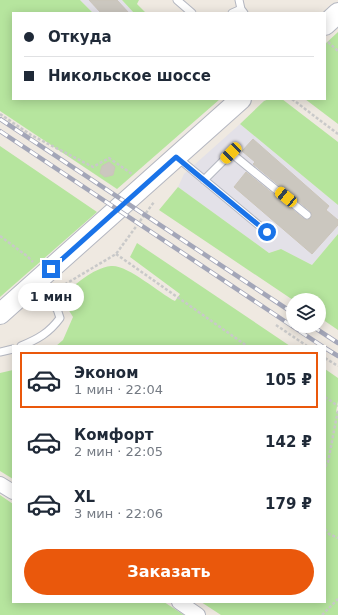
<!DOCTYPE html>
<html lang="ru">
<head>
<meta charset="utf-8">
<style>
	:root { --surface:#fff; --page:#f6f6f7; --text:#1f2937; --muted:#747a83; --line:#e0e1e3; --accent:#ea580c }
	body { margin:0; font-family:"DejaVu Sans",sans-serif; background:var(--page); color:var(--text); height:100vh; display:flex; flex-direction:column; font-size:15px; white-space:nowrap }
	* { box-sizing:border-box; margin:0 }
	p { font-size:13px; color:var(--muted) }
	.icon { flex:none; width:22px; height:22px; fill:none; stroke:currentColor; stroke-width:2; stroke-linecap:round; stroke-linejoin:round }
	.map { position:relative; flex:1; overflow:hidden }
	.details { position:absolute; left:12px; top:345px; width:314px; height:258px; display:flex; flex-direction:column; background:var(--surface); border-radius:0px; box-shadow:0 2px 10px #0003 }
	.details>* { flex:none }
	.top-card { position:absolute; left:12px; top:12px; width:314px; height:88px; border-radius:0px; box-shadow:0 2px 10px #0003; display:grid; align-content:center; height:88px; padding:0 12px; background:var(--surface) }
	.tools { position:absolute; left:286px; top:293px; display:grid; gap:8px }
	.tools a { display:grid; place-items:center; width:40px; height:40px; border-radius:50%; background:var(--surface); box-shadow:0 2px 10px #0003; font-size:20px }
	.end { position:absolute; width:18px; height:18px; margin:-9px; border:5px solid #1a73e8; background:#fff; box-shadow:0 0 0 2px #fff }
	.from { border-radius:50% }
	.bubble { position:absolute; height:28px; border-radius:14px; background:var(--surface); box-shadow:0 2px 10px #0003; font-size:13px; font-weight:700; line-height:28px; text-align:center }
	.car { position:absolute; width:12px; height:24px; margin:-12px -6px; border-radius:5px; box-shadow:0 0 3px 1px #0007; background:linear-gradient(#f5c518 24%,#345 0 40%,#f5c518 0 76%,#345 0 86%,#f5c518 0) }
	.top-card b { display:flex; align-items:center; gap:14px; height:38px; font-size:15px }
	.top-card b+b { border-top:1px solid var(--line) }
	.top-card i { width:10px; height:10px; background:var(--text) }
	ul { padding:7px 0 0; list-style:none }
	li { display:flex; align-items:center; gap:12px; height:56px; margin:0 8px 6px; padding:0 4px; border:2px solid transparent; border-radius:0px }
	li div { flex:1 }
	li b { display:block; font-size:15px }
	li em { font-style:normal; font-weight:700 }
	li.selected { border-color:var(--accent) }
	li>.icon { width:36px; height:36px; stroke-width:1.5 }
	.primary-button { display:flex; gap:8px; margin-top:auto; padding:8px 12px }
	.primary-button a { flex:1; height:46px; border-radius:24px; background:var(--accent); color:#fff; font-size:16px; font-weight:700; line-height:46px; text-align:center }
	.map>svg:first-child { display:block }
	.industrial { fill:#e3e1e8 }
	.green { fill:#b6e59e }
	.building { fill:#cbc7bf; stroke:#cbc5ba }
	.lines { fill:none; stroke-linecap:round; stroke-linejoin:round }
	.service-casing { stroke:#b4b7c1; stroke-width:9 }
	.minor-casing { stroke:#b4b7c1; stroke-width:16 }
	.secondary-casing { stroke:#b4b7c1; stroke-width:22 }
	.path { stroke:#c9c9c9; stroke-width:2.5; stroke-dasharray:3 2; stroke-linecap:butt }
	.service { stroke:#fff; stroke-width:7 }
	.minor { stroke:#fff; stroke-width:14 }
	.secondary { stroke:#fff; stroke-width:20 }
	.rail-casing { stroke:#a3a6b8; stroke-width:4.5 }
	.rail { stroke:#fff; stroke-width:3; stroke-dasharray:9; stroke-linecap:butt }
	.route { stroke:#1a73e8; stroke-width:5 }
</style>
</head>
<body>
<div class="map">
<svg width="338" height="615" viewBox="0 0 338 615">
	<rect width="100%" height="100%" fill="#efe9e1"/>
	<path class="industrial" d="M80,0h42l12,13h-41z
		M240,124l98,81v29l-26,31 -31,-16 -12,4 -91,-66 6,-13z"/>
	<path class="green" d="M0,0h80l13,13h-80v86h207l-103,90 -117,-78z
		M122,0h17l-2,4 9,9h-12z
		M338,32v92l-33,-25h20v-55z
		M269,99h13l56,43v63l-98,-81 24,-23z
		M0,146l97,66 -97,85z
		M178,187l91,66 12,-4 31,16 26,-31v96l-19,-13v-17h-26l-134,-90z
		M137,243l153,103h-234l7,-6 10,-23 -13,-21c15,-10 32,-28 51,-30 16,-2 48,27 64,35l5,-7 -50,-37z
		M325,369l13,9v23l-2,11h2v203h-117l-20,-13h124z
		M13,370v109l-13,-8v-98z
		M0,495l13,9v98h151l20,13h-184z"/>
	<path class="building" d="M89,0h28l12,13h-28z
		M253,139l76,67 -3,4 12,10v5l-26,29 -78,-67 12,-15 58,47 4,1 4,-4 -2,-5 -57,-47 2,-2 -13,-11z
		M109,162l6,5 -2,8 -8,2 -5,-4 2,-7z"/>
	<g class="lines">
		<defs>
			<path id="service" d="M177,0l15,13
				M239,0l2,9 3,4
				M232,13l9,-4
				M178,158l89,74
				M204,180l27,-27 76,62
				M21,346c17,-7 28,-13 39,-28l-3,-9 -26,-21
				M0,352l13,-3"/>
			<path id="minor" d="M0,484l13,8
				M179,602l19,13"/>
			<path id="secondary" d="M325,25l13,-12
				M0,314l241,-215"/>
		</defs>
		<use href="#service" class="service-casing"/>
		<use href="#minor" class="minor-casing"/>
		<use href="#secondary" class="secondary-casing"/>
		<path class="path" d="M328,42l10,9
			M292,99l46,35
			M0,114l31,21 62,32 16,-9 23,16
			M0,236l27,20 6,6
			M116,254l131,92
			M52,292l64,-38 38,-52
			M276,325l31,21
			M325,358l13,8
			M325,397l13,9
			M325,467l3,-5 10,-52
			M325,529l4,5 9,4
			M322,615l16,-16"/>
		<use href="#service" class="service"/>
		<use href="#minor" class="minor"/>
		<use href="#secondary" class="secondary"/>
		<defs>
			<path id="rail" d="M0,119l293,194
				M0,131l322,215
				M312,326l26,17
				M325,348l13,8"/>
		</defs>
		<use href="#rail" class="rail-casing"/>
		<use href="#rail" class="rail"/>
	</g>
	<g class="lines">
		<path class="route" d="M51,269l125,-112 91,75"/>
	</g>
</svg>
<div class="tools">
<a><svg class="icon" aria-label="layers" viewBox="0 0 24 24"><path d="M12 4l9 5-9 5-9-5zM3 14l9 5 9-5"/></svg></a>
</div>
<i class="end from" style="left:267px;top:232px"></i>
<i class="end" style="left:51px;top:269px"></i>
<div class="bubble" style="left:18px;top:283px;width:66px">1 мин</div>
<i class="car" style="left:231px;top:153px;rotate:225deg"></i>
<i class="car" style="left:286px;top:197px;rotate:309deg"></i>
<div class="top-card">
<b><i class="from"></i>Откуда</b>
<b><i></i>Никольское шоссе</b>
</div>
<section class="details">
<ul>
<li class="selected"><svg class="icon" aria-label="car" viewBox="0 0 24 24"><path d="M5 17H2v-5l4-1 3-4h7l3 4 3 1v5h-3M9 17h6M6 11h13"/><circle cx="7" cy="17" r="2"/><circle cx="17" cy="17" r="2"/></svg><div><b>Эконом</b><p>1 мин · 22:04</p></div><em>105 ₽</em></li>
<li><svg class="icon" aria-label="car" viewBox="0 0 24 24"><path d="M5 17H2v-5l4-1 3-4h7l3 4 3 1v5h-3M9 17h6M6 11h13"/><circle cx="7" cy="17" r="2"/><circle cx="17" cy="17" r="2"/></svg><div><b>Комфорт</b><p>2 мин · 22:05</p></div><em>142 ₽</em></li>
<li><svg class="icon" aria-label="car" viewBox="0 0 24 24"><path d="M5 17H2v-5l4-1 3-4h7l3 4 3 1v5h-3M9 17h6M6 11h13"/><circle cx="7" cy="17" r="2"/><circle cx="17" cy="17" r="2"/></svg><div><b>XL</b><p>3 мин · 22:06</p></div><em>179 ₽</em></li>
</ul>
<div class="primary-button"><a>Заказать</a></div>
</section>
</div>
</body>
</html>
